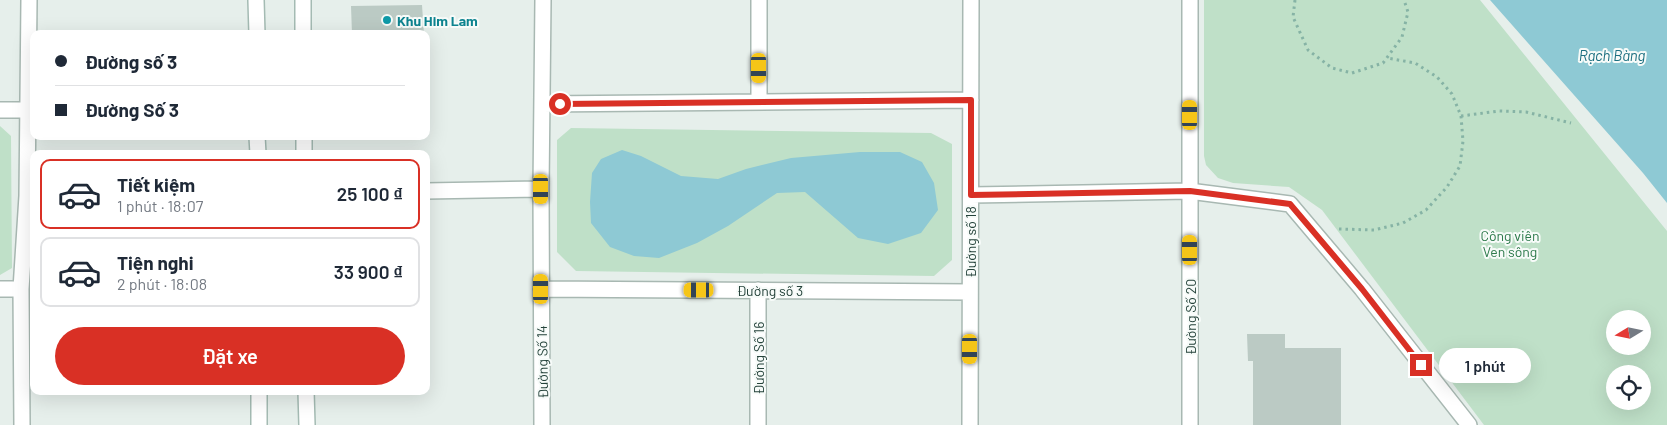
<!DOCTYPE html>
<html lang="vi">
<head>
<meta charset="utf-8">
<style>
	:root { --surface:#fff; --page:#f6f6f7; --text:#1f2937; --muted:#747a83; --line:#e0e1e3; --accent:#d93025 }
	body { margin:0; font-family:Barlow,sans-serif; background:var(--page); color:var(--text); height:100vh; display:flex; flex-direction:column; font-size:19px; white-space:nowrap }
	* { box-sizing:border-box; margin:0 }
	p { font-size:16px; color:var(--muted) }
	.icon { flex:none; width:28px; height:28px; fill:none; stroke:currentColor; stroke-width:2; stroke-linecap:round; stroke-linejoin:round }
	.map { position:relative; flex:1; overflow:hidden }
	.side { position:absolute; left:30px; top:150px; width:400px; height:245px; display:flex; flex-direction:column; background:var(--surface); border-radius:10px; box-shadow:0 5px 20px #0002 }
	.side>* { flex:none }
	.banner { position:absolute; left:30px; top:30px; width:400px; height:110px; border-radius:10px; box-shadow:0 5px 20px #0002; display:grid; align-content:center; height:110px; padding:0 25px; background:var(--surface) }
	.needle { width:32px; rotate:260deg }
	.controls { position:absolute; left:1606px; top:310px; display:grid; gap:10px }
	.controls a { display:grid; place-items:center; width:45px; height:45px; border-radius:50%; background:var(--surface); box-shadow:0 5px 20px #0002; font-size:25px }
	.end { position:absolute; width:22px; height:22px; margin:-11px; border:6px solid #d93025; background:#fff; box-shadow:0 0 0 2px #fff }
	.from { border-radius:50% }
	.bubble { position:absolute; height:35px; border-radius:18px; background:var(--surface); box-shadow:0 5px 20px #0002; font-size:16px; font-weight:600; line-height:35px; text-align:center }
	.car { position:absolute; width:15px; height:30px; margin:-15px -8px; border-radius:6px; box-shadow:0 0 4px 1px #0007; background:linear-gradient(#f5c518 24%,#345 0 40%,#f5c518 0 76%,#345 0 86%,#f5c518 0) }
	.banner b { display:flex; align-items:center; gap:18px; height:48px; font-size:19px }
	.banner b+b { border-top:1px solid var(--line) }
	.banner i { width:12px; height:12px; background:var(--text) }
	ul { padding:9px 0 0; list-style:none }
	li { display:flex; align-items:center; gap:15px; height:70px; margin:0 10px 8px; padding:0 15px; border:2px solid var(--line); border-radius:10px }
	li div { flex:1 }
	li b { display:block; font-size:19px }
	li em { font-style:normal; font-weight:600 }
	li.on { border-color:var(--accent) }
	li>.icon { width:45px; height:45px; stroke-width:1.5 }
	.primary-button { display:flex; gap:10px; margin-top:auto; padding:10px 25px }
	.primary-button a { flex:1; height:58px; border-radius:30px; background:var(--accent); color:#fff; font-size:20px; font-weight:600; line-height:58px; text-align:center }
	.map>svg:first-child { display:block }
	.green { fill:#bfe0c8; fill-rule:evenodd }
	.water { fill:#8ec9d4 }
	.building { fill:#bbcac4 }
	.lines { fill:none; stroke-linecap:round; stroke-linejoin:round }
	.minor-casing { stroke:#a8b8b2; stroke-width:18 }
	.secondary-casing { stroke:#a4bbb3; stroke-width:18 }
	.path { stroke:#86b3a5; stroke-width:3; stroke-dasharray:2.5 4; stroke-linecap:butt }
	.minor { stroke:#fff; stroke-width:15 }
	.secondary { stroke:#fff; stroke-width:15 }
	.route { stroke:#d93025; stroke-width:6 }
	.culture-dot { fill:#0f9aa8; stroke:#f7fbf9; stroke-width:2 }
	.labels { text-anchor:middle; dominant-baseline:central; stroke-width:4; stroke-linejoin:round; paint-order:stroke }
	.culture-label { font-size:14px; font-weight:bold; fill:#0d838f; stroke:#f7fbf9; text-anchor:start }
	.park-label { font-size:14px; fill:#2d7a4b; stroke:#f7fbf9 }
	.street-label { font-size:14px; fill:#24423a; stroke:#f7fbf9 }
	.water-label { font-size:15px; font-style:italic; fill:#1c6f80; stroke:#f7fbf9 }
</style>
</head>
<body>
<div class="map">
<svg width="1667" height="425" viewBox="0 0 1667 425">
	<rect width="100%" height="100%" fill="#e6efeb"/>
	<path class="green" d="M1204,0h276l187,231v194h-183l-162,-215 -33,-23 -56,-4 -15,-5 -12,-13 -2,-9zM1615,319h27v27h-27zM1615,374h27v27h-27z
		M0,126l11,10 1,132 -12,7z
		M571,128l360,5 21,11v116l-18,16 -358,-5 -19,-19v-112z"/>
	<path class="water" d="M1490,0h177v203l-24,-30z
		M622,150l19,6 40,20 37,3 28,-10 45,-11 69,-6h40l22,10 12,21 4,27 -17,23 -33,11 -30,-6 -53,-46 -28,1 -49,33 -31,17 -38,15 -25,-2 -24,-9 -19,-24 -1,-21 2,-29 9,-14z"/>
	<path class="building" d="M422,5l2,29h-72l-1,-28z
		M1247,334h38v14h56v77h-88v-64h-5z"/>
	<g class="lines">
		<defs>
			<path id="minor" d="M759,102v-102
				M542,104l429,-4
				M0,110h28
				M426,191l115,-2
				M971,195l218,-4 101,13 72,85 107,136
				M0,289h21
				M541,289l429,3
				M22,425l-1,-136 6,-93 2,-196
				M542,425l-1,-236 2,-189
				M758,425v-135
				M970,425l1,-425
				M1190,425v-425"/>
			<path id="secondary" d="M256,0l1,34
				M303,0v34
				M257,136l1,18
				M304,136v18
				M259,391v34
				M306,391l1,34"/>
		</defs>
		<use href="#minor" class="minor-casing"/>
		<use href="#secondary" class="secondary-casing"/>
		<path class="path" d="M1295,0l-2,17 15,33 24,18 20,5 31,-10 19,-26 6,-25 -4,-12
			M1461,116l38,-5 27,1 45,11
			M1339,229l35,1 29,-7 23,-13 21,-23 13,-21 3,-25 -2,-25 -9,-22 -15,-17 -22,-14 -28,-5"/>
		<use href="#minor" class="minor"/>
		<use href="#secondary" class="secondary"/>
	</g>
	<g class="lines">
		<path class="route" d="M560,104l411,-4v95l219,-4 100,13 72,85 59,76"/>
	</g>
	<circle class="culture-dot" cx="387" cy="20" r="5"/>
	<g class="labels">
		<g class="culture-label">
			<text x="397" y="20">Khu Him Lam</text>
		</g>
		<g class="park-label">
			<text x="1510" y="235">Công viên<tspan x="1510" dy="16">Ven sông</tspan></text>
		</g>
		<g class="street-label">
			<text transform="translate(970 242) rotate(-90)">Đường số 18</text>
			<text x="770" y="290">Đường số 3</text>
			<text transform="translate(1190 317) rotate(-90)">Đường Số 20</text>
			<text transform="translate(758 358) rotate(-90)">Đường Số 16</text>
			<text transform="translate(542 362) rotate(-91)">Đường Số 14</text>
		</g>
		<g class="water-label">
			<text x="1612" y="55">Rạch Bàng</text>
		</g>
	</g>
</svg>
<div class="controls">
<a><svg class="needle" viewBox="-14 -14 28 28"><path d="M0-13l5 13h-10z" fill="#e53935"/><path d="M0 13l5-13h-10z" fill="#747a83"/></svg></a>
<a><svg class="icon" aria-label="locate" viewBox="0 0 24 24"><circle cx="12" cy="12" r="6"/><path d="M12 2v4M12 18v4M2 12h4M18 12h4"/></svg></a>
</div>
<i class="end from" style="left:560px;top:104px"></i>
<i class="end" style="left:1421px;top:365px"></i>
<div class="bubble" style="left:1439px;top:348px;width:92px">1 phút</div>
<i class="car" style="left:759px;top:68px;rotate:180deg"></i>
<i class="car" style="left:1190px;top:115px;rotate:0deg"></i>
<i class="car" style="left:541px;top:189px;rotate:180deg"></i>
<i class="car" style="left:1190px;top:250px;rotate:0deg"></i>
<i class="car" style="left:541px;top:289px;rotate:0deg"></i>
<i class="car" style="left:699px;top:290px;rotate:270deg"></i>
<i class="car" style="left:970px;top:349px;rotate:180deg"></i>
<div class="banner">
<b><i class="from"></i>Đường số 3</b>
<b><i></i>Đường Số 3</b>
</div>
<section class="side">
<ul>
<li class="on"><svg class="icon" aria-label="car" viewBox="0 0 24 24"><path d="M5 17H2v-5l4-1 3-4h7l3 4 3 1v5h-3M9 17h6M6 11h13"/><circle cx="7" cy="17" r="2"/><circle cx="17" cy="17" r="2"/></svg><div><b>Tiết kiệm</b><p>1 phút · 18:07</p></div><em>25 100 ₫</em></li>
<li><svg class="icon" aria-label="car" viewBox="0 0 24 24"><path d="M5 17H2v-5l4-1 3-4h7l3 4 3 1v5h-3M9 17h6M6 11h13"/><circle cx="7" cy="17" r="2"/><circle cx="17" cy="17" r="2"/></svg><div><b>Tiện nghi</b><p>2 phút · 18:08</p></div><em>33 900 ₫</em></li>
</ul>
<div class="primary-button"><a>Đặt xe</a></div>
</section>
</div>
</body>
</html>
